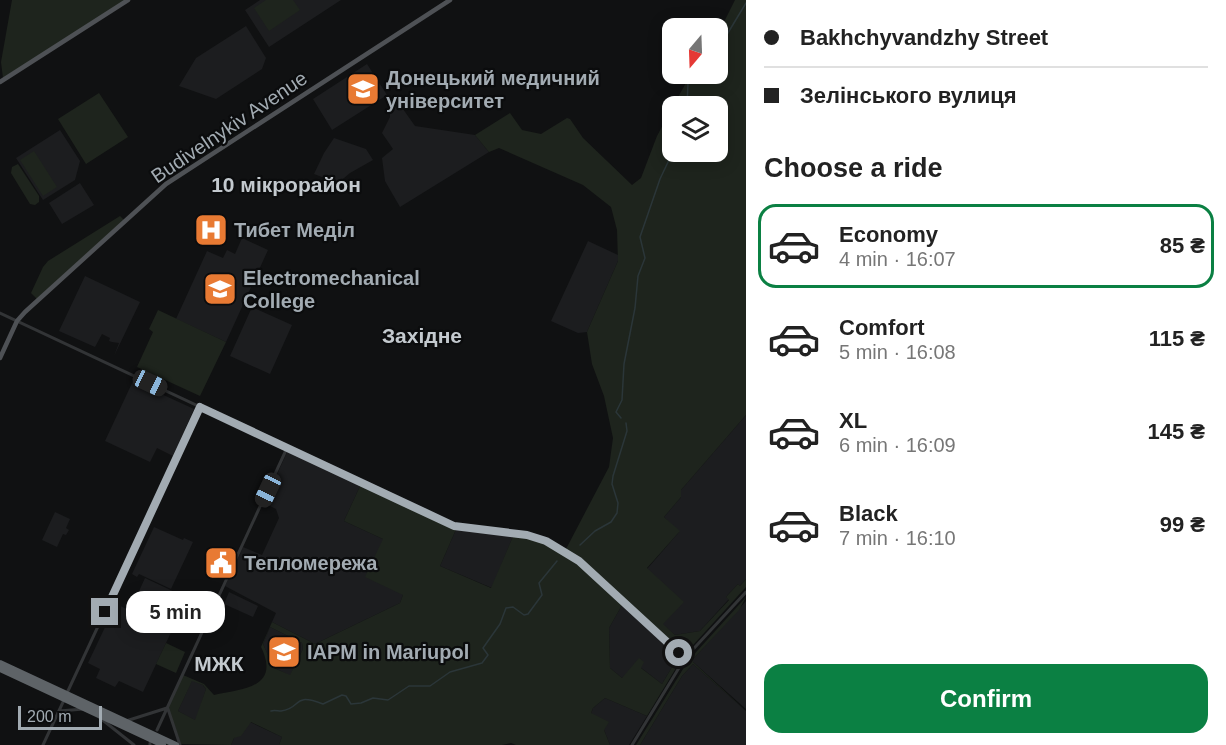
<!DOCTYPE html>
<html lang="en">
<head>
<meta charset="utf-8">
<style>
	:root { --surface:#fff; --page:#f2f2f2; --text:#222; --muted:#767676; --line:#e0e0e0; --accent:#0b8043 }
	body { margin:0; font-family:Arial,sans-serif; background:var(--page); color:var(--text); height:100vh; display:flex; flex-direction:column; font-size:22px; white-space:nowrap }
	* { box-sizing:border-box; margin:0 }
	p { font-size:20px; color:var(--muted) }
	.icon { flex:none; width:33px; height:33px; fill:none; stroke:currentColor; stroke-width:2; stroke-linecap:round; stroke-linejoin:round }
	.map { position:relative; flex:1; overflow:hidden }
	.side { display:flex; flex-direction:column; background:var(--surface); width:480px }
	.side>* { flex:none }
	.top-card { display:grid; align-content:center; height:132px; padding:0 18px; background:var(--surface) }
	.needle { width:39px; rotate:199deg }
	.controls { position:absolute; left:662px; top:18px; display:grid; gap:12px }
	.controls a { display:grid; place-items:center; width:66px; height:66px; border-radius:12px; background:var(--surface); box-shadow:0 3px 15px #0003; font-size:30px }
	.scale { position:absolute; left:18px; bottom:15px; width:84px; box-sizing:border-box; padding-left:6px; border:3px solid #a2abb2; border-top:0; font-size:16px; line-height:21px; white-space:nowrap; color:#a2abb2; -webkit-text-stroke:4px #0b0c0d; paint-order:stroke }
	.end { position:absolute; width:27px; height:27px; margin:-14px; border:8px solid #a2abb2; background:#111; box-shadow:0 0 0 3px #111 }
	.from { border-radius:50% }
	.bubble { position:absolute; height:42px; border-radius:18px; background:var(--surface); box-shadow:0 3px 15px #0003; font-size:20px; font-weight:700; line-height:42px; text-align:center }
	.car { position:absolute; width:18px; height:36px; margin:-18px -9px; border-radius:8px; box-shadow:0 0 4px 2px #0007; background:linear-gradient(#222 24%,#8ab4d8 0 40%,#222 0 76%,#8ab4d8 0 86%,#222 0) }
	.top-card b { display:flex; align-items:center; gap:21px; height:57px; font-size:22px }
	.top-card b+b { border-top:2px solid var(--line) }
	.top-card i { width:15px; height:15px; background:var(--text) }
	ul { padding:0; list-style:none }
	li { display:flex; align-items:center; gap:18px; height:84px; margin:0 12px 9px; padding:0 6px; border:3px solid transparent; border-radius:18px }
	li div { flex:1 }
	li b { display:block; font-size:22px }
	li em { font-style:normal; font-weight:700 }
	li.selected { border-color:var(--accent) }
	li>.icon { width:54px; height:54px; stroke-width:1.5 }
	h2 { padding:0 18px; font-size:27px; line-height:72px }
	.primary-button { display:flex; gap:12px; margin-top:auto; padding:12px 18px }
	.primary-button a { flex:1; height:69px; border-radius:18px; background:var(--accent); color:#fff; font-size:24px; font-weight:700; line-height:69px; text-align:center }
	main { display:flex; flex:1; min-height:0 }
	.map>svg:first-child { display:block }
	.built { fill:#1c1d1f }
	.green { fill:#1e241d; fill-rule:evenodd }
	.lines { fill:none; stroke-linecap:round; stroke-linejoin:round }
	.stream { stroke:#2b3639; stroke-width:1.5 }
	.minor { stroke:#323436; stroke-width:3 }
	.major { stroke:#4e5155; stroke-width:4.5 }
	.highway { stroke:#5e6367; stroke-width:6 }
	.route { stroke:#a2abb2; stroke-width:8 }
	.labels { text-anchor:middle; dominant-baseline:central; stroke-width:4.5; stroke-linejoin:round; paint-order:stroke }
	.poi-label { font-size:20px; font-weight:bold; fill:#a2abb2; stroke:#0b0c0d; text-anchor:start }
	.street-label { font-size:20px; fill:#a2abb2; stroke:#0b0c0d }
	.neighbourhood-label { font-size:21px; font-weight:bold; fill:#c3c9ce; stroke:#0b0c0d }
</style>
</head>
<body>
<main>
<div class="map">
<svg width="746" height="745" viewBox="0 0 746 745">
	<rect width="100%" height="100%" fill="#101112"/>
	<path class="built" d="M260,0h81l-72,47 -24,-37z
		M246,26l20,32 -4,11 -46,30 -37,-13 17,-28z
		M367,64l20,31 -55,35 -19,-31z
		M398,102l17,24 60,9 14,17 -89,55 -15,-26 -3,-23 11,-9 -11,-16 8,-16v-9z
		M60,130l20,31 -5,19 -32,20 -27,-42z
		M334,138l32,11 7,11 -23,13 -12,10 -24,-9 10,-21z
		M80,183l14,22 -32,19 -13,-21z
		M242,238l26,12 -42,92 -50,-23 31,-68 16,7 4,-8 8,4z
		M588,241l30,14v6l-31,71 -9,1 -27,-12z
		M85,276l55,26 -26,54 5,-13 -7,-1 -3,-1 1,-3 -8,-4 -7,13 -36,-16z
		M252,307l40,18 -22,49 -40,-18z
		M133,381l61,28 -21,47 -16,-8 -7,14 -45,-21z
		M746,415v164l-6,7 -2,-2 -12,13 3,2 -29,32 -25,4 -12,-10 -16,-56 32,-37 -15,-15 17,-20v-7z
		M288,450l73,34 -17,37 39,18 20,56 -3,8 -85,41 -43,-22 4,-9 -51,-27 18,-39 19,8 17,-37 -3,-9 -12,-6z
		M55,512l15,7 -4,9 3,2 -3,5 -3,-1 -6,13 -15,-7z
		M154,527l29,13 1,-2 9,4 -22,47 -32,-15 -2,3 -5,-3z
		M457,527l57,7 -22,54 -52,-22z
		M145,578l53,25 -10,21 -53,-24z
		M229,592l29,14 -5,11 -29,-13z
		M746,601v108l-53,-47v-3z
		M116,604l45,21 5,-3 8,4 -31,66 -24,-11 -4,6 -19,-9 4,-9 -12,-6z
		M622,605l56,52 -16,27 -22,-17 -18,11 -12,-10 -1,-40z
		M270,627l32,16 1,6 -13,27 -17,-9 -10,-23z
		M693,664l53,47v34h-106l42,-69z
		M192,680l11,5 3,4 -10,32 -18,-10z
		M605,698l42,18 -18,29h-19l-6,-15 -13,-17 2,-5z
		M250,722l32,15 -3,8h-48l3,-7z"/>
	<path class="green" d="M12,0h114l-123,78 -2,-16z
		M266,0h27l7,10 -31,21 -15,-23z
		M735,0h11v415l-65,75v7l-17,20 16,14 -33,37 37,34 -21,22 12,11 25,-4 29,-31 -3,-3 12,-13 2,2 6,-7v8l-62,68 -89,-82 -29,-24 43,-82 4,-29 -9,-42 -12,-32 -5,-32 31,-71 -1,-31 -6,-23 -28,-22 -84,-37 -10,4 -14,-17 35,-22 12,17 19,4 26,-16 3,1 13,19 49,47 9,-7 16,-42 15,-28v44h45v-46h-44l18,-32h26v-38z
		M99,93l29,44 -42,27 -28,-45z
		M34,151l23,36 -14,9 -23,-36z
		M18,164l21,32v6l-4,3 -5,-1 -19,-31 1,-6z
		M120,216l4,4 -87,79 -6,-6 12,-26 5,-6z
		M158,310l68,32 -26,54 -63,-29 16,-35 -4,-3z
		M361,484l96,43 -17,39 51,22 23,-54 31,8 33,21 104,95 -35,58 -42,-18 -12,10 -2,5 18,9 -5,8 6,15h-94l-5,-2 -9,2h-223l3,-8 -31,-15 -10,14 -7,2 -3,7 -50,-1 -13,-37 15,-32 21,9 10,11c28,-6 67,-7 47,-48l11,-25 43,22 85,-41 3,-8 -38,-18 18,-38 -39,-18zM622,605l56,52 -16,27 -21,-16 3,-6 -5,-4 -17,20 -12,-10 -1,-40zM270,627l32,16 1,6 -13,26 -16,-7 3,-9 -9,-4 -5,-11zM192,681l11,4 3,4 -11,31 -17,-9z
		M746,597l-7,13 -46,49v3l53,49 -53,-47 -11,12 -42,69h-4l52,-84z
		M166,643l19,9 -9,21 -20,-9z"/>
	<g class="lines">
		<path class="stream" d="M717,51l29,-48
			M687,106l1,-23 6,-9
			M621,418l-5,-6 6,-12 2,-36 11,-56 3,-32 7,-18 -5,-21 20,-58 9,-19 3,-18
			M580,545l15,-14 16,-9 6,-9 1,-10 -6,-19 1,-8 14,-45 -1,-8
			M271,711c3,-1 7,0 10,0 22,-3 10,-19 42,-7l19,-9 4,1 5,8 10,-1 12,-5 15,2 21,-14h21l20,-14 32,-9 6,-8 -5,-7 17,-24 6,-16 7,-1 11,8 4,-1 14,-19 -3,-12 18,-22"/>
		<path class="minor" d="M0,313l454,213 73,9 18,5 18,10 31,24 91,84
			M67,693l133,-286
			M168,709l12,36
			M59,711l25,-2
			M100,718l34,27
			M126,721l41,-13
			M157,730l130,-282
			M43,745l21,-45
			M150,745v-2
			M632,745l53,-87 61,-66"/>
		<path class="major" d="M0,82l128,-82
			M0,358l17,-37 8,-9 141,-128 284,-184"/>
		<path class="highway" d="M0,663l176,82
			M0,669l163,76"/>
	</g>
	<g class="lines">
		<path class="route" d="M105,612l95,-205 254,119 73,9 19,6 33,20 100,92"/>
	</g>
	<defs>
		<symbol id="university-square" viewBox="-11 -11 22 22"><rect x="-9" y="-9" width="18" height="18" rx="4" fill="#e87a33" stroke="#0b0c0d"/><path d="M0-5L7-2L0 1L-7-2ZM-4 1L0 2.5L4 1V4Q0 6-4 4Z" fill="#fff"/></symbol>
		<symbol id="hospital-square" viewBox="-11 -11 22 22"><rect x="-9" y="-9" width="18" height="18" rx="4" fill="#e87a33" stroke="#0b0c0d"/><path d="M-5-5h3v3.5h4V-5h3V5h-3V1.5h-4V5h-3Z" fill="#fff"/></symbol>
		<symbol id="civic-square" viewBox="-11 -11 22 22"><rect x="-9" y="-9" width="18" height="18" rx="4" fill="#e87a33" stroke="#0b0c0d"/><path d="M-.6-6.5H3V-4.5H.6V-3L4-1V1h2V6H-6V1h2V-1L-.6-3ZM-1.2 2.5V6h2.4V2.5Z" fill="#fff"/></symbol>
	</defs>
	<g fill-rule="evenodd">
		<use href="#university-square" x="344" y="70" width="38" height="38"/>
		<use href="#hospital-square" x="192" y="211" width="38" height="38"/>
		<use href="#university-square" x="201" y="270" width="38" height="38"/>
		<use href="#civic-square" x="202" y="544" width="38" height="38"/>
		<use href="#university-square" x="265" y="633" width="38" height="38"/>
	</g>
	<g class="labels">
		<g class="poi-label">
			<text x="386" y="78">Донецький медичний<tspan x="386" dy="23">університет</tspan></text>
			<text x="234" y="230">Тибет Меділ</text>
			<text x="243" y="278">Electromechanical<tspan x="243" dy="23">College</tspan></text>
			<text x="244" y="563">Тепломережа</text>
			<text x="307" y="652">IAPM in Mariupol</text>
		</g>
		<g class="street-label">
			<text transform="translate(229 127) rotate(-34)">Budivelnykiv Avenue</text>
		</g>
		<g class="neighbourhood-label">
			<text x="286" y="184">10 мікрорайон</text>
			<text x="422" y="335">Західне</text>
			<text x="219" y="663">МЖК</text>
		</g>
	</g>
</svg>
<div class="controls">
<a><svg class="needle" viewBox="-14 -14 28 28"><path d="M0-13l5 13h-10z" fill="#e53935"/><path d="M0 13l5-13h-10z" fill="#767676"/></svg></a>
<a><svg class="icon" aria-label="layers" viewBox="0 0 24 24"><path d="M12 4l9 5-9 5-9-5zM3 14l9 5 9-5"/></svg></a>
</div>
<div class="scale">200 m</div>
<i class="end from" style="left:679px;top:653px"></i>
<i class="end" style="left:105px;top:612px"></i>
<div class="bubble" style="left:126px;top:591px;width:99px">5 min</div>
<i class="car" style="left:150px;top:383px;rotate:115deg"></i>
<i class="car" style="left:268px;top:490px;rotate:205deg"></i>
</div>
<section class="side">
<div class="top-card">
<b><i class="from"></i>Bakhchyvandzhy Street</b>
<b><i></i>Зелінського вулиця</b>
</div>
<h2>Choose a ride</h2>
<ul>
<li class="selected"><svg class="icon" aria-label="car" viewBox="0 0 24 24"><path d="M5 17H2v-5l4-1 3-4h7l3 4 3 1v5h-3M9 17h6M6 11h13"/><circle cx="7" cy="17" r="2"/><circle cx="17" cy="17" r="2"/></svg><div><b>Economy</b><p>4 min · 16:07</p></div><em>85 ₴</em></li>
<li><svg class="icon" aria-label="car" viewBox="0 0 24 24"><path d="M5 17H2v-5l4-1 3-4h7l3 4 3 1v5h-3M9 17h6M6 11h13"/><circle cx="7" cy="17" r="2"/><circle cx="17" cy="17" r="2"/></svg><div><b>Comfort</b><p>5 min · 16:08</p></div><em>115 ₴</em></li>
<li><svg class="icon" aria-label="car" viewBox="0 0 24 24"><path d="M5 17H2v-5l4-1 3-4h7l3 4 3 1v5h-3M9 17h6M6 11h13"/><circle cx="7" cy="17" r="2"/><circle cx="17" cy="17" r="2"/></svg><div><b>XL</b><p>6 min · 16:09</p></div><em>145 ₴</em></li>
<li><svg class="icon" aria-label="car" viewBox="0 0 24 24"><path d="M5 17H2v-5l4-1 3-4h7l3 4 3 1v5h-3M9 17h6M6 11h13"/><circle cx="7" cy="17" r="2"/><circle cx="17" cy="17" r="2"/></svg><div><b>Black</b><p>7 min · 16:10</p></div><em>99 ₴</em></li>
</ul>
<div class="primary-button"><a>Confirm</a></div>
</section>
</main>
</body>
</html>
